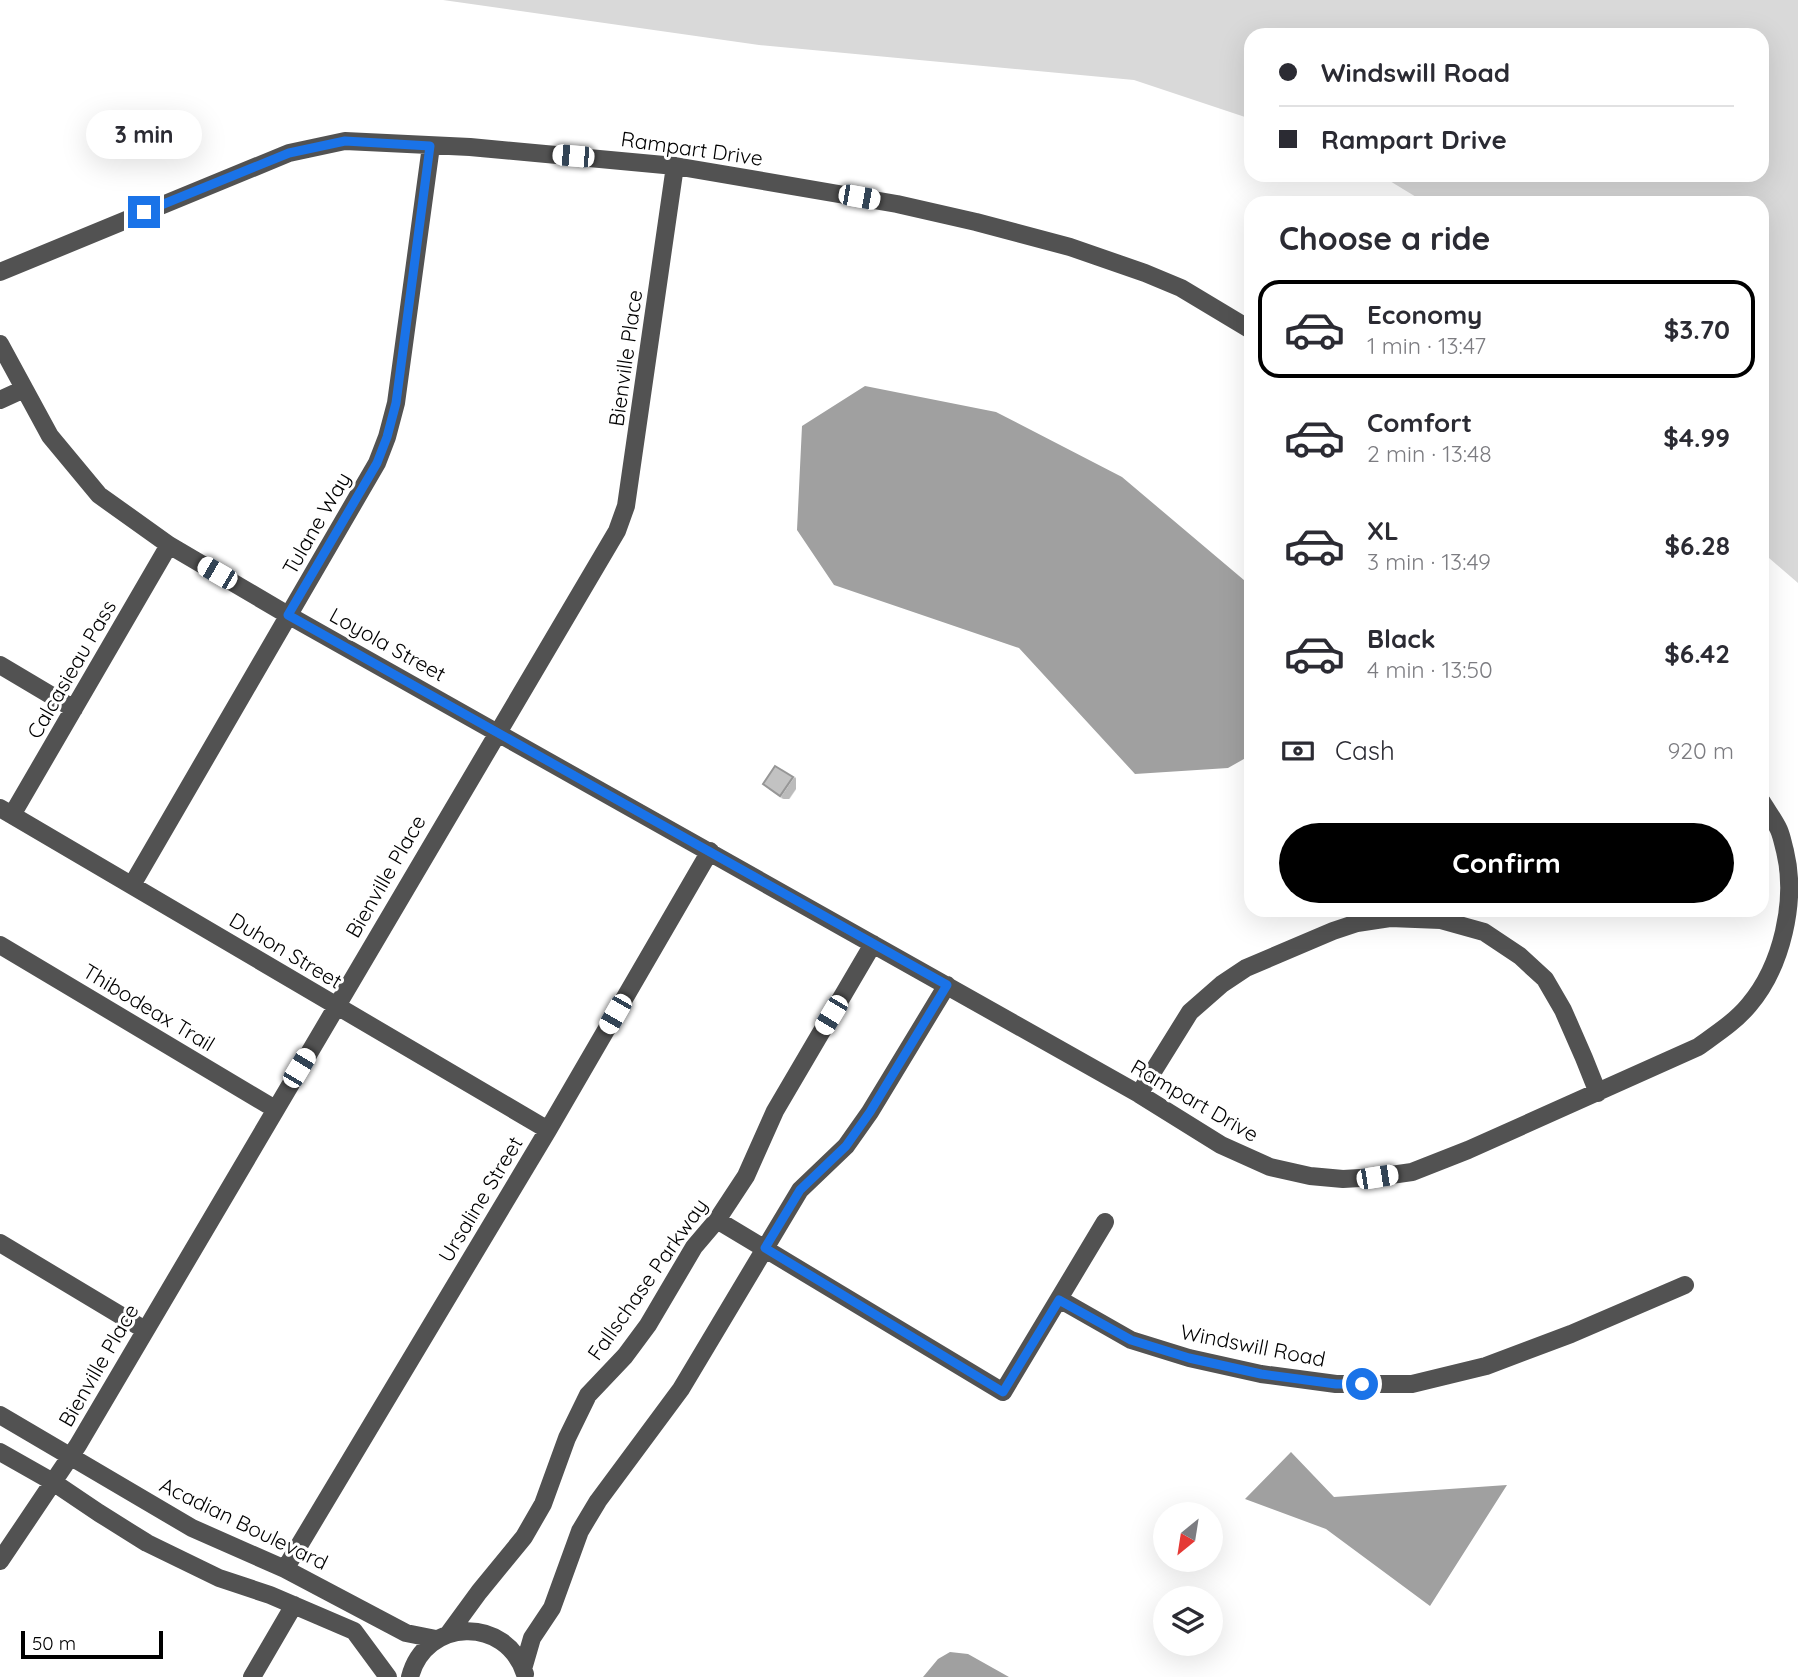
<!DOCTYPE html>
<html lang="en">
<head>
<meta charset="utf-8">
<style>
	:root { --surface:#fff; --page:#f7f7f7; --text:#2b2b33; --muted:#7c7c81; --line:#e1e1e2; --accent:#000 }
	body { margin:0; font-family:Quicksand,sans-serif; background:var(--page); color:var(--text); height:100vh; display:flex; flex-direction:column; font-size:26px; white-space:nowrap }
	* { box-sizing:border-box; margin:0 }
	p { font-size:23px; color:var(--muted) }
	.icon { flex:none; width:38px; height:38px; fill:none; stroke:currentColor; stroke-width:2; stroke-linecap:round; stroke-linejoin:round }
	.map { position:relative; flex:1; overflow:hidden }
	.sheet { position:absolute; left:1244px; top:196px; width:525px; height:721px; display:flex; flex-direction:column; background:var(--surface); border-radius:21px; box-shadow:0 7px 28px #0002 }
	.sheet>* { flex:none }
	.top-card { position:absolute; left:1244px; top:28px; width:525px; height:154px; border-radius:21px; box-shadow:0 7px 28px #0002; display:grid; align-content:center; height:154px; padding:0 35px; background:var(--surface) }
	.needle { width:46px; rotate:210deg }
	.tools { position:absolute; left:1153px; top:1502px; display:grid; gap:14px }
	.tools a { display:grid; place-items:center; width:70px; height:70px; border-radius:50%; background:var(--surface); box-shadow:0 7px 28px #0002; font-size:35px }
	.scale { position:absolute; left:21px; bottom:18px; width:142px; box-sizing:border-box; padding-left:7px; border:4px solid #000; border-top:0; font-size:19px; line-height:24px; white-space:nowrap; color:#000; -webkit-text-stroke:5px #fff; paint-order:stroke }
	.end { position:absolute; width:32px; height:32px; margin:-16px; border:9px solid #1a73e8; background:#fff; box-shadow:0 0 0 4px #fff }
	.from { border-radius:50% }
	.bubble { position:absolute; height:49px; border-radius:24px; background:var(--surface); box-shadow:0 7px 28px #0002; font-size:23px; font-weight:700; line-height:49px; text-align:center }
	.car { position:absolute; width:21px; height:42px; margin:-21px -10px; border-radius:9px; box-shadow:0 0 5px 2px #0007; background:linear-gradient(#fff 24%,#345 0 40%,#fff 0 76%,#345 0 86%,#fff 0) }
	.top-card b { display:flex; align-items:center; gap:24px; height:66px; font-size:26px }
	.top-card b+b { border-top:2px solid var(--line) }
	.top-card i { width:18px; height:18px; background:var(--text) }
	ul { padding:0; list-style:none }
	li { display:flex; align-items:center; gap:21px; height:98px; margin:0 14px 10px; padding:0 21px; border:4px solid transparent; border-radius:21px }
	li div { flex:1 }
	li b { display:block; font-size:26px }
	li em { font-style:normal; font-weight:700 }
	li.current { border-color:var(--accent) }
	li>.icon { width:63px; height:63px; stroke-width:1.5 }
	h2 { padding:0 35px; font-size:32px; line-height:84px }
	.pay { display:flex; align-items:center; gap:18px; height:77px; padding:0 35px; font-size:26px }
	.pay p { margin-inline-start:auto }
	.action { display:flex; gap:14px; margin-top:auto; padding:14px 35px }
	.action a { flex:1; height:80px; border-radius:42px; background:var(--accent); color:#fff; font-size:28px; font-weight:700; line-height:80px; text-align:center }
	.map>svg:first-child { display:block }
	.green { fill:#d9d9d9 }
	.water { fill:#a0a0a0 }
	.building { fill:#c2c2c2; stroke:#969696; stroke-width:2; filter:url(#shadow) }
	.lines { fill:none; stroke-linecap:round; stroke-linejoin:round }
	.minor { stroke:#525252; stroke-width:18 }
	.route { stroke:#1a73e8; stroke-width:9 }
	.labels { text-anchor:middle; dominant-baseline:central; stroke-width:6; stroke-linejoin:round; paint-order:stroke }
	.street-label { font-size:21px; fill:#000; stroke:#fff }
</style>
</head>
<body>
<div class="map">
<svg width="1798" height="1677" viewBox="0 0 1798 1677">
	<defs>
		<filter id="shadow"><feDropShadow dx="7" dy="4.5" stdDeviation="0" flood-color="#0004"/></filter>
	</defs>
	<rect width="100%" height="100%" fill="#fff"/>
	<path class="green" d="M443,0h1355v583l-36,-31v-349h-336l-46,-28h382v-140h-511v84l-117,-39 -375,-35z"/>
	<path class="water" d="M865,386l131,26 126,65 129,109v169l-23,13 -93,6 -116,-126 -185,-63 -37,-55 5,-104z
		M1291,1452l43,45 173,-12 -77,121 -104,-77 -81,-30z
		M950,1652l18,2 41,23h-86l15,-18z"/>
	<path class="building" d="M775,766l18,11 -13,19 -17,-12z"/>
	<g class="lines">
		<path class="minor" d="M0,272l289,-119 56,-12 125,6 205,19 222,38 79,18 94,25 75,26 36,15 70,42
			M0,344l50,92 49,59 70,50 119,70 851,479 82,51 49,22 40,9 33,3 34,-2 35,-5 56,-22 230,-103c18,-13 37,-25 51,-42 33,-39 48,-104 36,-154 -2,-7 -3,-14 -6,-21 -4,-9 -11,-18 -17,-28
			M0,400l24,-11
			M0,665l74,44
			M0,808l548,322
			M12,815l157,-270
			M132,885l245,-422 10,-26 9,-34 35,-257
			M0,945l275,164
			M1139,1094l51,-82 32,-28 24,-16 87,-37 24,-8 33,-5 51,2 43,12 36,24 25,23 18,31 21,48 14,35
			M717,1220l286,172 102,-170
			M0,1243l145,87
			M1059,1299l72,41 58,18 72,16 75,10h76l74,-18 85,-32 114,-49
			M0,1415l192,113 93,41 121,64 30,6
			M0,1452l53,30 46,31 48,30 72,35 51,17 84,36 34,46
			M0,1561l78,-116 539,-914 9,-25 49,-340
			M285,1569l263,-439 162,-279
			M449,1633l30,-41 45,-55 19,-33 24,-66 21,-43 37,-39 23,-31 46,-78 23,-27 29,-44 29,-65 98,-167
			M523,1669l9,-31 20,-30 28,-77 18,-30 83,-112 119,-199 46,-44 24,-34 77,-127
			M252,1677l42,-72
			M410,1677c15,-59 96,-62 115,-3"/>
	</g>
	<g class="lines">
		<path class="route" d="M144,212l145,-59 56,-12 85,5 -34,257 -9,34 -10,26 -89,152 659,370 -77,127 -24,34 -46,44 -35,58 238,144 56,-92 72,40 58,18 72,16 75,10h26"/>
	</g>
	<g class="labels">
		<g class="street-label">
			<text transform="translate(692 148) rotate(8)">Rampart Drive</text>
			<text transform="translate(625 358) rotate(-82)">Bienville Place</text>
			<text transform="translate(316 523) rotate(-60)">Tulane Way</text>
			<text transform="translate(388 644) rotate(29)">Loyola Street</text>
			<text transform="translate(71 669) rotate(-60)">Calcasieau Pass</text>
			<text transform="translate(385 876) rotate(-60)">Bienville Place</text>
			<text transform="translate(286 950) rotate(31)">Duhon Street</text>
			<text transform="translate(149 1007) rotate(31)">Thibodeax Trail</text>
			<text transform="translate(1195 1100) rotate(30)">Rampart Drive</text>
			<text transform="translate(480 1199) rotate(-59)">Ursaline Street</text>
			<text transform="translate(647 1279) rotate(-55)">Fallschase Parkway</text>
			<text transform="translate(1253 1345) rotate(11)">Windswill Road</text>
			<text transform="translate(98 1365) rotate(-60)">Bienville Place</text>
			<text transform="translate(244 1523) rotate(26)">Acadian Boulevard</text>
		</g>
	</g>
</svg>
<div class="tools">
<a><svg class="needle" viewBox="-14 -14 28 28"><path d="M0-13l5 13h-10z" fill="#e53935"/><path d="M0 13l5-13h-10z" fill="#7c7c81"/></svg></a>
<a><svg class="icon" aria-label="layers" viewBox="0 0 24 24"><path d="M12 4l9 5-9 5-9-5zM3 14l9 5 9-5"/></svg></a>
</div>
<div class="scale">50 m</div>
<i class="end from" style="left:1362px;top:1384px"></i>
<i class="end" style="left:144px;top:212px"></i>
<div class="bubble" style="left:86px;top:110px;width:116px">3 min</div>
<i class="car" style="left:573px;top:156px;rotate:275deg"></i>
<i class="car" style="left:859px;top:197px;rotate:100deg"></i>
<i class="car" style="left:217px;top:573px;rotate:300deg"></i>
<i class="car" style="left:615px;top:1014px;rotate:210deg"></i>
<i class="car" style="left:831px;top:1015px;rotate:211deg"></i>
<i class="car" style="left:299px;top:1068px;rotate:31deg"></i>
<i class="car" style="left:1377px;top:1177px;rotate:81deg"></i>
<div class="top-card">
<b><i class="from"></i>Windswill Road</b>
<b><i></i>Rampart Drive</b>
</div>
<section class="sheet">
<h2>Choose a ride</h2>
<ul>
<li class="current"><svg class="icon" aria-label="car" viewBox="0 0 24 24"><path d="M5 17H2v-5l4-1 3-4h7l3 4 3 1v5h-3M9 17h6M6 11h13"/><circle cx="7" cy="17" r="2"/><circle cx="17" cy="17" r="2"/></svg><div><b>Economy</b><p>1 min · 13:47</p></div><em>$3.70</em></li>
<li><svg class="icon" aria-label="car" viewBox="0 0 24 24"><path d="M5 17H2v-5l4-1 3-4h7l3 4 3 1v5h-3M9 17h6M6 11h13"/><circle cx="7" cy="17" r="2"/><circle cx="17" cy="17" r="2"/></svg><div><b>Comfort</b><p>2 min · 13:48</p></div><em>$4.99</em></li>
<li><svg class="icon" aria-label="car" viewBox="0 0 24 24"><path d="M5 17H2v-5l4-1 3-4h7l3 4 3 1v5h-3M9 17h6M6 11h13"/><circle cx="7" cy="17" r="2"/><circle cx="17" cy="17" r="2"/></svg><div><b>XL</b><p>3 min · 13:49</p></div><em>$6.28</em></li>
<li><svg class="icon" aria-label="car" viewBox="0 0 24 24"><path d="M5 17H2v-5l4-1 3-4h7l3 4 3 1v5h-3M9 17h6M6 11h13"/><circle cx="7" cy="17" r="2"/><circle cx="17" cy="17" r="2"/></svg><div><b>Black</b><p>4 min · 13:50</p></div><em>$6.42</em></li>
</ul>
<div class="pay"><svg class="icon" aria-label="cash" viewBox="0 0 24 24"><path d="M3 7h18v10H3z"/><circle cx="12" cy="12" r="2"/></svg>Cash<p>920 m</p></div>
<div class="action"><a>Confirm</a></div>
</section>
</div>
</body>
</html>
